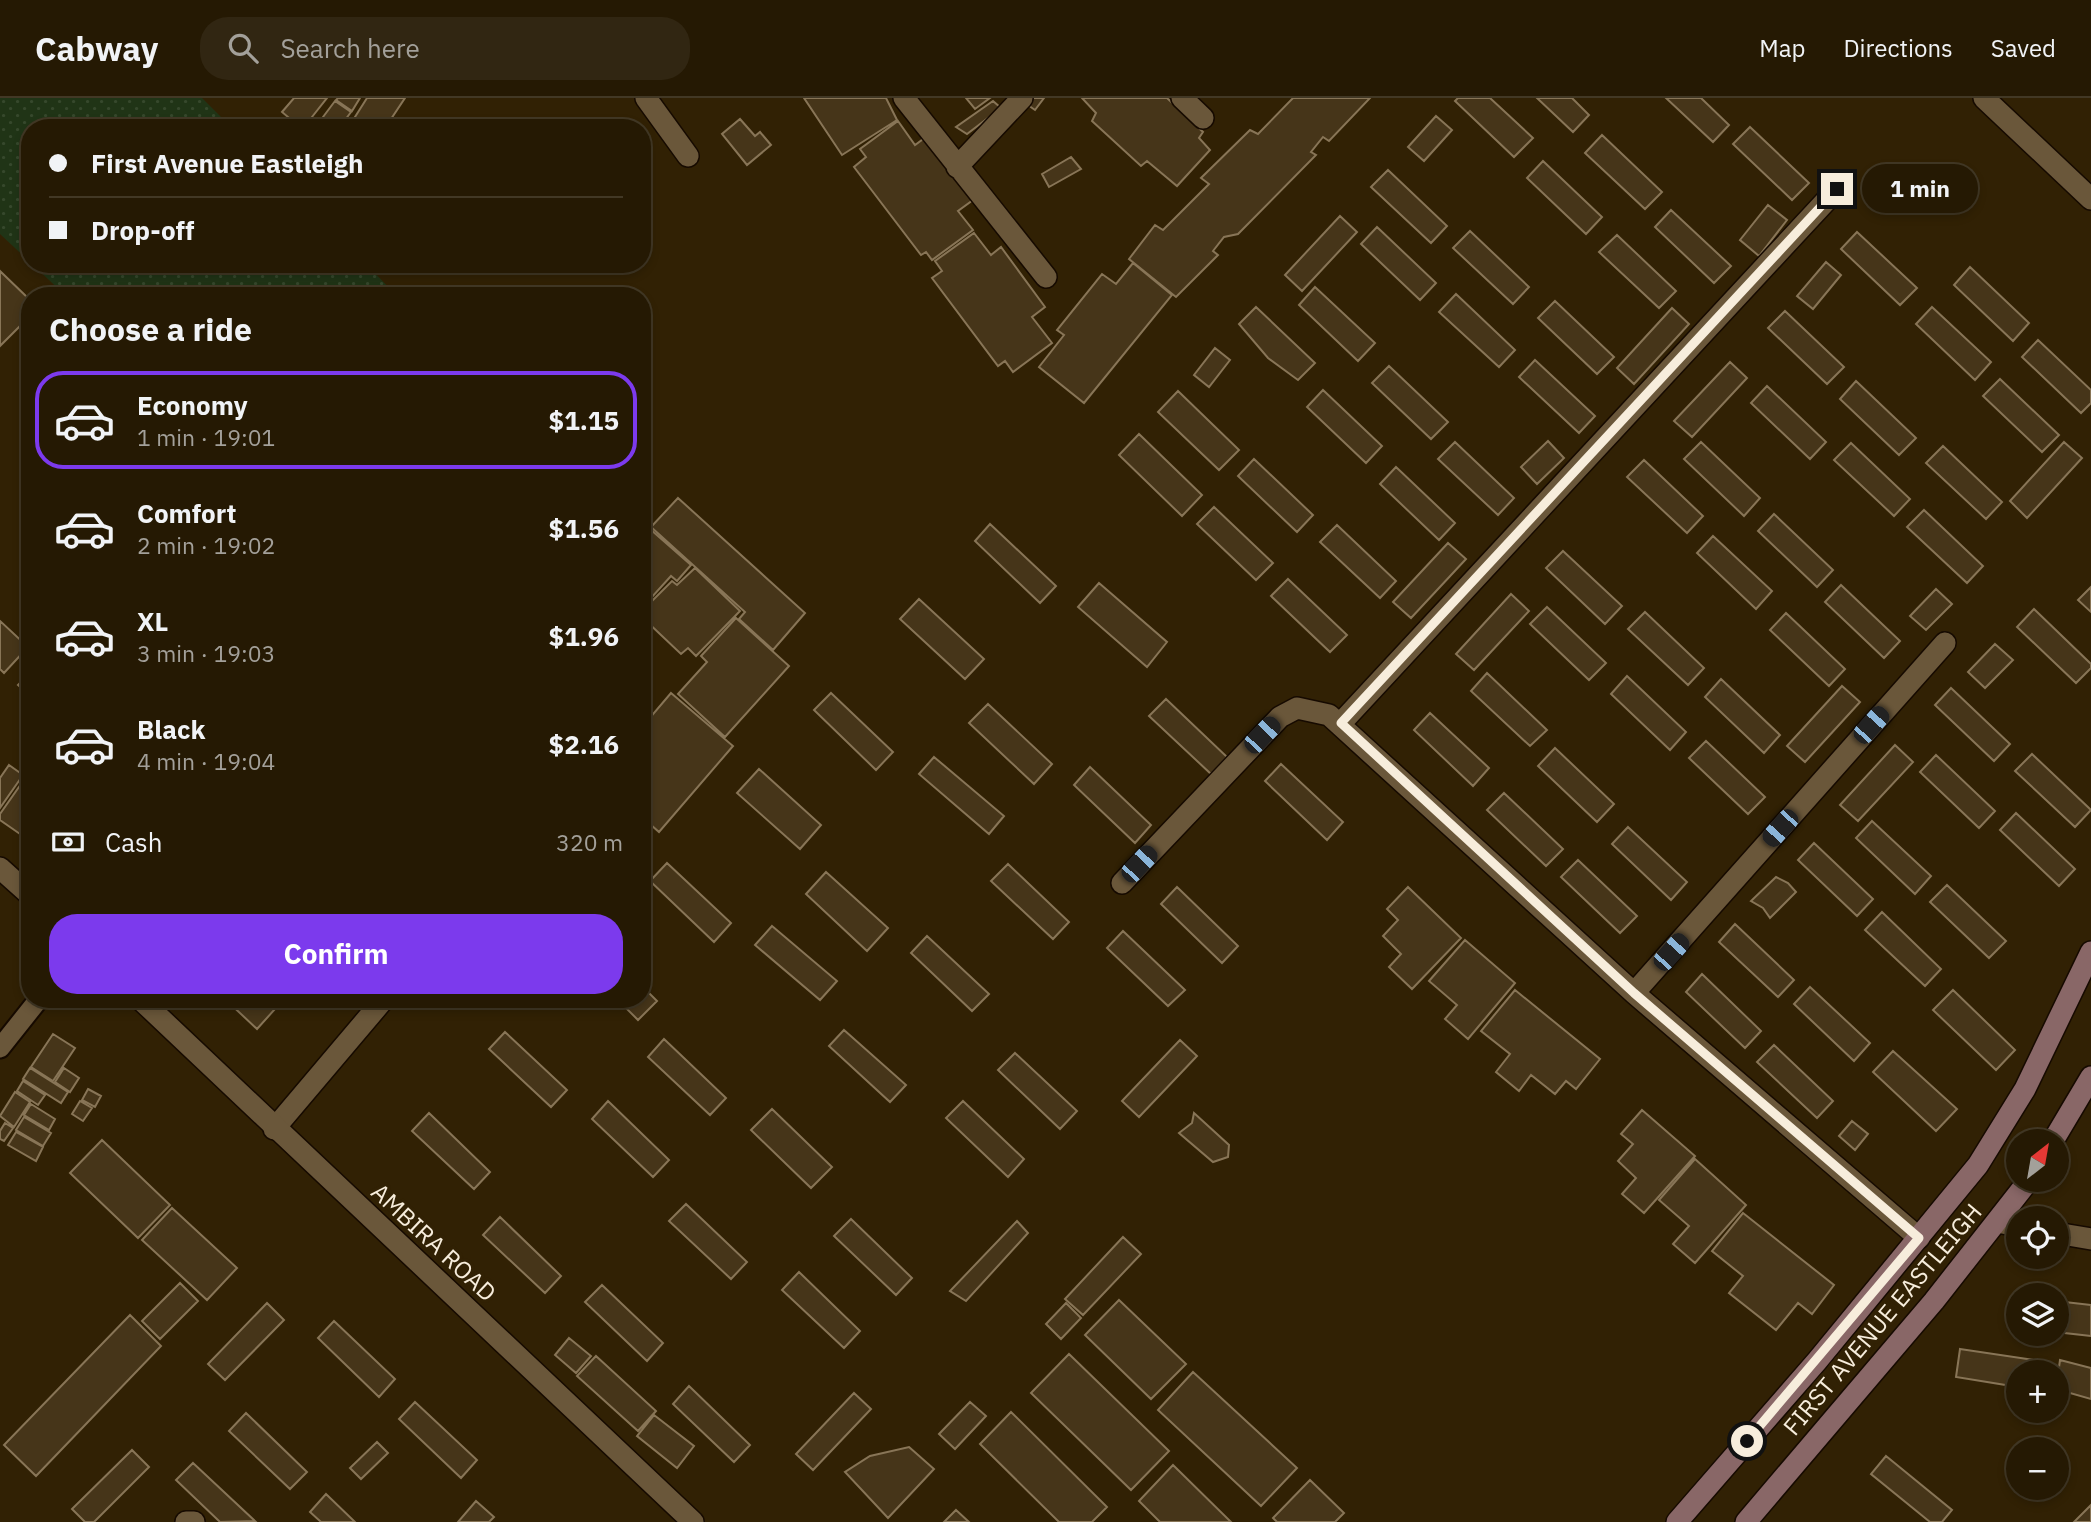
<!DOCTYPE html>
<html lang="en">
<head>
<meta charset="utf-8">
<style>
	:root { --surface:#251903; --page:#312612; --text:#f1f3f6; --muted:#a3a09a; --line:#423825; --accent:#7c3aed }
	body { margin:0; font-family:"IBM Plex Sans",sans-serif; background:var(--page); color:var(--text); height:100vh; display:flex; flex-direction:column; font-size:26px; white-space:nowrap }
	* { box-sizing:border-box; margin:0 }
	p { font-size:23px; color:var(--muted) }
	.icon { flex:none; width:38px; height:38px; fill:none; stroke:currentColor; stroke-width:2; stroke-linecap:round; stroke-linejoin:round }
	.map { position:relative; flex:1; overflow:hidden }
	.details { position:absolute; left:21px; top:189px; width:630px; height:721px; display:flex; flex-direction:column; background:var(--surface); border-radius:28px; box-shadow:0 4px 10px #0003,0 0 0 2px var(--line) }
	.details>* { flex:none }
	.top-card { position:absolute; left:21px; top:21px; width:630px; height:154px; border-radius:28px; box-shadow:0 4px 10px #0003,0 0 0 2px var(--line); display:grid; align-content:center; height:154px; padding:0 28px; background:var(--surface) }
	.needle { width:46px; rotate:31deg }
	.buttons { position:absolute; left:2006px; top:1031px; display:grid; gap:14px }
	.buttons a { display:grid; place-items:center; width:63px; height:63px; border-radius:50%; background:var(--surface); box-shadow:0 4px 10px #0003,0 0 0 2px var(--line); font-size:35px }
	.end { position:absolute; width:32px; height:32px; margin:-16px; border:9px solid #f7eddc; background:#111; box-shadow:0 0 0 4px #111 }
	.from { border-radius:50% }
	.bubble { position:absolute; height:49px; border-radius:24px; background:var(--surface); box-shadow:0 4px 10px #0003,0 0 0 2px var(--line); font-size:23px; font-weight:700; line-height:49px; text-align:center }
	.car { position:absolute; width:21px; height:42px; margin:-21px -10px; border-radius:9px; box-shadow:0 0 5px 2px #0007; background:linear-gradient(#222 24%,#8ab4d8 0 40%,#222 0 76%,#8ab4d8 0 86%,#222 0) }
	.top-card b { display:flex; align-items:center; gap:24px; height:66px; font-size:26px }
	.top-card b+b { border-top:2px solid var(--line) }
	.top-card i { width:18px; height:18px; background:var(--text) }
	ul { padding:0; list-style:none }
	li { display:flex; align-items:center; gap:21px; height:98px; margin:0 14px 10px; padding:0 14px; border:4px solid transparent; border-radius:28px }
	li div { flex:1 }
	li b { display:block; font-size:26px }
	li em { font-style:normal; font-weight:700 }
	li.selected { border-color:var(--accent) }
	li>.icon { width:63px; height:63px; stroke-width:1.5 }
	h2 { padding:0 28px; font-size:32px; line-height:84px }
	.pay { display:flex; align-items:center; gap:18px; height:77px; padding:0 28px; font-size:26px }
	.pay p { margin-inline-start:auto }
	.primary-button { display:flex; gap:14px; margin-top:auto; padding:14px 28px }
	.primary-button a { flex:1; height:80px; border-radius:28px; background:var(--accent); color:#fff; font-size:28px; font-weight:700; line-height:80px; text-align:center }
	header { display:flex; align-items:center; gap:42px; box-sizing:border-box; height:98px; padding:0 35px; background:var(--surface); border-bottom:2px solid var(--line) }
	header strong { font-size:33px }
	nav { display:flex; gap:38px; margin-inline-start:auto; font-size:24px }
	.search { width:490px; height:63px; background:var(--page); display:flex; align-items:center; gap:18px; box-sizing:border-box; padding:0 24px; border-radius:28px; color:var(--muted); font-size:26px }
	.map>svg:first-child { display:block }
	.grass { fill:url(#grass-dots) }
	.building { fill:#463519; stroke:#887557; stroke-width:2 }
	.lines { fill:none; stroke-linecap:round; stroke-linejoin:round }
	.service-casing { stroke:#160a00; stroke-width:23 }
	.minor-casing { stroke:#160a00; stroke-width:24 }
	.tertiary-casing { stroke:#160a00; stroke-width:24 }
	.secondary-casing { stroke:#160a00; stroke-width:24 }
	.service { stroke:#6a573a; stroke-width:19 }
	.minor { stroke:#6a573a; stroke-width:21 }
	.tertiary { stroke:#6a573a; stroke-width:21 }
	.secondary { stroke:#896767; stroke-width:21 }
	.route { stroke:#f7eddc; stroke-width:9 }
	.labels { text-anchor:middle; dominant-baseline:central; stroke-width:7; stroke-linejoin:round; paint-order:stroke }
	.street-label { font-size:24px; fill:#f7eddc; stroke:#312104 }
</style>
</head>
<body>
<header>
<strong>Cabway</strong>
<div class="search"><svg class="icon" aria-label="search" viewBox="0 0 24 24"><circle cx="10" cy="10" r="6"/><path d="M15 15l6 6"/></svg>Search here</div>
<nav><a>Map</a><a>Directions</a><a>Saved</a></nav>
</header>
<div class="map">
<svg width="2091" height="1424" viewBox="0 0 2091 1424">
	<defs>
		<pattern id="grass-dots" width="8" height="8" patternUnits="userSpaceOnUse" patternTransform="scale(1.75)"><rect width="8" height="8" fill="#203416"/><path d="M2 2h.1M6 6h.1" fill="none" stroke="#36482c" stroke-width="1.8" stroke-linecap="round"/></pattern>
	</defs>
	<rect width="100%" height="100%" fill="#312104"/>
	<path class="grass" d="M0,0h202l30,30h-202v134l-30,-28z
		M32,166h334l31,32h-331z"/>
	<path class="building" d="M294,0h33l-15,19 14,11h-25l-19,-16z
		M338,0h22l-8,13 -16,-11z
		M367,0h38l-20,30h-37z
		M804,0h82l11,22 -55,35z
		M966,0h24l-15,11z
		M1028,0h16l-9,12 -10,-7z
		M1082,0h85l36,34 -4,6 11,12 -33,36 -30,-25 -6,5 -49,-45 4,-8z
		M1293,0h77l-41,43 -6,-4 -12,15 5,3 -78,79 -14,3 -11,14 5,4 -42,42 -47,-38 26,-34 8,5 46,-46 -8,-6 49,-48 8,4z
		M1458,0h32l43,40 -19,19 -59,-56z
		M1537,0h35l17,17 -16,17z
		M1666,0h35l28,27 -16,17z
		M335,3l16,11 -12,16h-10l-9,-7z
		M993,3l8,7 -34,26 -11,-7z
		M1436,18l16,14 -28,31 -16,-14z
		M740,21l15,17 5,-4 11,13 -24,20 -25,-31z
		M898,23l17,24 11,-8 47,63 -15,11 15,19 -41,30 -6,-8 -5,3 -67,-88 12,-10 -6,-8z
		M1750,29l59,56 -17,17 -59,-56z
		M1602,37l60,57 -17,17 -60,-56z
		M1071,59l10,12 -32,18 -7,-13z
		M1543,63l59,56 -16,17 -59,-56z
		M1388,72l59,56 -16,17 -60,-56z
		M1768,107l19,15 -28,36 -19,-16z
		M1671,112l60,56 -17,17 -59,-56z
		M1340,118l17,16 -55,59 -17,-16z
		M1377,129l59,56 -16,17 -59,-56z
		M1470,133l59,56 -16,17 -60,-56z
		M1857,134l60,56 -17,17 -59,-56z
		M974,135l17,22 10,-8 44,60 -13,10 20,26 -39,29 -8,-11 -7,5 -66,-88 10,-7 -7,-10z
		M1617,137l59,56 -17,17 -60,-56z
		M1826,164l15,13 -28,34 -16,-13z
		M1133,165l39,32 -88,108 -45,-36 25,-32 -7,-5 45,-56 14,10z
		M1970,169l59,56 -16,18 -59,-56z
		M0,173l30,29v16l-30,30z
		M1315,189l60,56 -17,18 -59,-56z
		M1456,196l59,56 -16,17 -60,-55z
		M1555,203l59,56 -17,17 -59,-56z
		M1256,209l59,56 -17,17 -30,-22 -29,-34z
		M1932,209l59,55 -16,18 -59,-56z
		M1672,210l17,16 -55,60 -17,-16z
		M1785,213l59,56 -17,17 -59,-56z
		M2038,242l53,50v13l-10,10 -59,-56z
		M1215,250l15,12 -21,27 -15,-12z
		M1535,262l60,56 -16,17 -60,-56z
		M1730,264l17,16 -55,59 -18,-16z
		M1389,268l59,56 -17,17 -59,-56z
		M2000,281l59,56 -17,17 -59,-56z
		M1856,283l60,57 -17,17 -59,-56z
		M1767,288l59,56 -16,17 -59,-56z
		M1323,292l59,56 -16,17 -59,-56z
		M1178,293l61,59 -20,20 -61,-58z
		M1139,336l63,61 -20,21 -63,-61z
		M1548,343l16,17 -27,26 -16,-17z
		M1455,344l59,56 -16,17 -60,-56z
		M1701,344l59,56 -16,18 -60,-57z
		M2064,344l18,16 -55,60 -17,-17z
		M1851,345l59,56 -16,17 -60,-56z
		M1943,348l59,56 -16,17 -60,-56z
		M1254,361l59,56 -16,17 -59,-56z
		M1644,362l59,56 -16,17 -60,-56z
		M1396,369l59,56 -16,17 -59,-56z
		M678,400l127,115 -32,37 -34,-31 6,-7 -94,-85z
		M1214,409l59,56 -17,17 -59,-56z
		M1924,412l59,56 -16,17 -60,-56z
		M1774,416l59,56 -16,17 -59,-56z
		M642,424l49,43 -14,16 -6,-5 -29,32z
		M990,426l66,62 -16,17 -65,-62z
		M1337,427l59,56 -16,17 -60,-56z
		M1713,438l59,55 -16,18 -59,-56z
		M1448,445l18,16 -55,59 -18,-16z
		M1563,453l59,55 -17,18 -59,-56z
		M695,470l45,43 -44,45 -8,-8 -7,6 -39,-37v-6l30,-30 5,4z
		M1288,481l59,56 -17,17 -59,-56z
		M1099,485l68,59 -20,25 -69,-60z
		M1841,487l59,56 -16,17 -59,-56z
		M2091,489v25l-13,-12z
		M1936,491l16,15 -26,26 -16,-14z
		M1511,496l18,17 -55,59 -18,-16z
		M919,501l65,60 -19,20 -65,-60z
		M1547,509l59,56 -17,17 -59,-56z
		M2034,511l57,55v4l-15,15 -59,-56z
		M1645,514l59,56 -16,17 -60,-56z
		M1786,515l59,56 -16,17 -59,-56z
		M736,520l53,48 -64,71 -47,-43 29,-32 -6,-6z
		M0,523l28,26 -24,26 -4,-4z
		M1995,546l18,16 -28,28 -17,-16z
		M30,575v23l-12,-11z
		M1487,575l60,57 -17,16 -59,-55z
		M1627,578l59,56 -16,18 -59,-56z
		M1721,581l59,56 -16,18 -59,-56z
		M1842,588l18,16 -55,60 -18,-16z
		M1951,590l59,56 -16,17 -59,-56z
		M671,595l62,53 -74,86 -17,-15v-8l5,-6 -5,-4v-72z
		M831,595l62,59 -17,18 -62,-60z
		M1166,601l61,58 -16,17 -62,-58z
		M988,606l64,60 -18,20 -65,-61z
		M1430,615l59,55 -16,18 -59,-56z
		M1706,643l59,56 -17,17 -59,-56z
		M1895,647l18,17 -55,59 -18,-16z
		M1555,650l59,56 -17,18 -59,-56z
		M2032,656l59,56 -16,17 -60,-56z
		M1936,657l59,56 -16,17 -59,-56z
		M934,659l70,59 -15,18 -70,-60z
		M1281,666l62,58 -16,18 -62,-59z
		M9,667l14,10 -23,33v-30z
		M1090,669l61,58 -16,18 -61,-58z
		M759,671l62,56 -21,24 -63,-56z
		M26,679l4,3v41l-10,13 -20,-14v-6z
		M1504,695l59,56 -17,17 -59,-56z
		M2016,715l59,56 -16,17 -59,-56z
		M1872,723l59,55 -16,18 -59,-56z
		M1628,729l59,55 -16,18 -59,-56z
		M1814,745l59,56 -16,17 -59,-56z
		M1578,762l59,56 -17,17 -59,-56z
		M667,765l64,60 -17,19 -64,-61z
		M1008,766l61,58 -16,17 -62,-58z
		M826,774l62,56 -21,23 -61,-57z
		M1776,779l12,6 8,9 -26,26 -7,-10 -12,-7z
		M1947,787l59,56 -17,17 -59,-56z
		M1177,789l61,59 -16,17 -61,-59z
		M1408,789l53,51 -49,51 -23,-22 12,-13 -18,-18 15,-16 -11,-11z
		M1882,814l59,57 -16,17 -60,-56z
		M1735,826l59,56 -16,17 -59,-55z
		M772,828l65,55 -17,19 -65,-55z
		M1123,833l62,59 -17,16 -61,-58z
		M927,838l62,58 -17,17 -61,-58z
		M1465,842l50,43 -47,56 -23,-20 12,-14 -28,-24z
		M1702,876l59,57 -16,17 -59,-56z
		M642,888l15,15 -19,19 -21,-21h25z
		M1810,889l60,56 -16,18 -60,-57z
		M1515,892l85,69 -24,30 -10,-8 -11,13 -24,-19 -12,16 -23,-19 14,-18 -29,-23z
		M1953,892l62,60 -19,20 -63,-60z
		M225,901h59l-27,30z
		M844,932l62,55 -16,17 -61,-56z
		M505,934l62,58 -16,17 -62,-58z
		M53,936l22,14 -22,33 -22,-14z
		M664,941l62,59 -16,17 -62,-58z
		M1180,942l17,16 -58,61 -17,-16z
		M1774,947l59,56 -16,17 -60,-56z
		M1893,953l64,58 -21,22 -63,-59z
		M1015,955l62,58 -17,18 -62,-59z
		M30,970l38,24 -7,11 -38,-24z
		M64,970l15,10 -9,14 -15,-10z
		M23,983l22,14 -7,10 -21,-14z
		M88,991l13,7 -6,11 -13,-7z
		M15,994l15,10 -16,25 -14,-11z
		M80,1003l12,7 -9,13 -11,-7z
		M608,1003l61,59 -16,17 -61,-58z
		M963,1003l61,58 -16,18 -62,-59z
		M31,1006l24,15 -6,11 -25,-15z
		M772,1011l60,58 -21,21 -60,-58z
		M1642,1012l53,46 -51,57 -22,-19 14,-16 -18,-17 15,-17 -12,-10z
		M429,1015l61,59 -16,17 -62,-58z
		M1194,1015l35,32 -1,12 -15,5 -34,-29 13,-10z
		M24,1019l27,16 -8,13 -27,-16z
		M1852,1023l16,13 -13,16 -16,-14z
		M5,1025l8,5 -9,13 -4,-2v-8z
		M16,1034l27,15 -7,14 -28,-16z
		M102,1042l68,65 -32,33 -68,-65z
		M1695,1061l51,46 -51,58 -22,-19 16,-18 -30,-26z
		M686,1106l61,58 -16,17 -62,-58z
		M172,1110l65,60 -30,32 -65,-60z
		M1743,1115l91,72 -22,29 -14,-11 -22,27 -47,-37 14,-17 -31,-25z
		M500,1119l61,59 -16,17 -62,-58z
		M851,1121l61,59 -16,17 -62,-59z
		M1017,1123l11,12 -62,68 -16,-10z
		M1123,1139l18,17 -58,61 -18,-16z
		M799,1174l61,59 -16,17 -62,-58z
		M180,1185l18,18 -38,38 -18,-18z
		M602,1187l61,58 -16,18 -62,-59z
		M1119,1202l67,64 -35,35 -66,-64z
		M2056,1203l35,4v31l-35,-4z
		M267,1205l17,17 -59,60 -17,-16z
		M1066,1205l15,15 -20,21 -15,-15z
		M130,1217l31,31 -125,130 -32,-31z
		M334,1223l61,58 -16,18 -61,-59z
		M569,1240l22,18 -15,17 -21,-18z
		M1960,1251l87,13 -2,10h-27v15l-62,-10z
		M1069,1256l100,97 -38,39 -100,-97z
		M596,1258l60,55 -18,20 -61,-55z
		M2060,1262l31,8v31l-35,-10z
		M1193,1274l104,96 -36,38 -103,-96z
		M689,1288l61,59 -16,17 -61,-58z
		M854,1295l17,16 -58,61 -17,-16z
		M415,1304l62,58 -16,18 -62,-59z
		M970,1304l16,14 -31,33 -16,-15z
		M1011,1314l96,95 -15,15h-33l-79,-78z
		M246,1315l61,59 -17,17 -61,-58z
		M654,1317l40,31 -17,22 -40,-32z
		M377,1344l11,11 -27,26 -11,-11z
		M909,1349l25,22 -46,49 -43,-46 25,-16z
		M132,1352l17,17 -55,55h-9l-13,-13z
		M1886,1358l66,54 -10,12h-12l-59,-48z
		M193,1365l62,58 -35,1 -44,-42z
		M1173,1367l58,57h-71l-21,-21z
		M1310,1382l34,33 -9,9h-58l-4,-4z
		M326,1396l29,28h-34l-11,-10z
		M476,1403l18,16 -5,5h-31z
		M2091,1407v17h-17z
		M956,1412l13,12h-25z"/>
	<g class="lines">
		<defs>
			<path id="service" d="M0,950l39,-49"/>
			<path id="minor" d="M646,0l42,58
				M904,0l142,179
				M1182,0l21,20
				M1984,0l107,101
				M957,69l65,-69
				M1341,625l496,-534
				M1122,785l158,-166 17,-9 32,7 305,278 285,245
				M1634,895l311,-350
				M274,1031l110,-130
				M1997,1124l21,4
				M2056,1135l35,6
				M186,1424h8"/>
			<path id="tertiary" d="M0,770l30,27
				M140,901l553,523"/>
			<path id="secondary" d="M2053,1043l38,-64
				M1677,1424l140,-161 161,-196 47,-76 66,-137
				M1746,1424l188,-221 95,-121"/>
		</defs>
		<use href="#service" class="service-casing"/>
		<use href="#minor" class="minor-casing"/>
		<use href="#tertiary" class="tertiary-casing"/>
		<use href="#secondary" class="secondary-casing"/>
		<use href="#service" class="service"/>
		<use href="#minor" class="minor"/>
		<use href="#tertiary" class="tertiary"/>
		<use href="#secondary" class="secondary"/>
	</g>
	<g class="lines">
		<path class="route" d="M1747,1343l172,-203 -285,-245 -293,-270 496,-534"/>
	</g>
	<g class="labels">
		<g class="street-label">
			<text transform="translate(434 1144) rotate(43)">AMBIRA ROAD</text>
			<text transform="translate(1882 1221) rotate(-50)">FIRST AVENUE EASTLEIGH</text>
		</g>
	</g>
</svg>
<div class="buttons">
<a><svg class="needle" viewBox="-14 -14 28 28"><path d="M0-13l5 13h-10z" fill="#e53935"/><path d="M0 13l5-13h-10z" fill="#a3a09a"/></svg></a>
<a><svg class="icon" aria-label="locate" viewBox="0 0 24 24"><circle cx="12" cy="12" r="6"/><path d="M12 2v4M12 18v4M2 12h4M18 12h4"/></svg></a>
<a><svg class="icon" aria-label="layers" viewBox="0 0 24 24"><path d="M12 4l9 5-9 5-9-5zM3 14l9 5 9-5"/></svg></a>
<a>+</a>
<a>−</a>
</div>
<i class="end from" style="left:1747px;top:1343px"></i>
<i class="end" style="left:1837px;top:91px"></i>
<div class="bubble" style="left:1862px;top:66px;width:116px">1 min</div>
<i class="car" style="left:1871px;top:627px;rotate:42deg"></i>
<i class="car" style="left:1262px;top:637px;rotate:44deg"></i>
<i class="car" style="left:1780px;top:730px;rotate:222deg"></i>
<i class="car" style="left:1139px;top:766px;rotate:43deg"></i>
<i class="car" style="left:1671px;top:854px;rotate:42deg"></i>
<div class="top-card">
<b><i class="from"></i>First Avenue Eastleigh</b>
<b><i></i>Drop-off</b>
</div>
<section class="details">
<h2>Choose a ride</h2>
<ul>
<li class="selected"><svg class="icon" aria-label="car" viewBox="0 0 24 24"><path d="M5 17H2v-5l4-1 3-4h7l3 4 3 1v5h-3M9 17h6M6 11h13"/><circle cx="7" cy="17" r="2"/><circle cx="17" cy="17" r="2"/></svg><div><b>Economy</b><p>1 min · 19:01</p></div><em>$1.15</em></li>
<li><svg class="icon" aria-label="car" viewBox="0 0 24 24"><path d="M5 17H2v-5l4-1 3-4h7l3 4 3 1v5h-3M9 17h6M6 11h13"/><circle cx="7" cy="17" r="2"/><circle cx="17" cy="17" r="2"/></svg><div><b>Comfort</b><p>2 min · 19:02</p></div><em>$1.56</em></li>
<li><svg class="icon" aria-label="car" viewBox="0 0 24 24"><path d="M5 17H2v-5l4-1 3-4h7l3 4 3 1v5h-3M9 17h6M6 11h13"/><circle cx="7" cy="17" r="2"/><circle cx="17" cy="17" r="2"/></svg><div><b>XL</b><p>3 min · 19:03</p></div><em>$1.96</em></li>
<li><svg class="icon" aria-label="car" viewBox="0 0 24 24"><path d="M5 17H2v-5l4-1 3-4h7l3 4 3 1v5h-3M9 17h6M6 11h13"/><circle cx="7" cy="17" r="2"/><circle cx="17" cy="17" r="2"/></svg><div><b>Black</b><p>4 min · 19:04</p></div><em>$2.16</em></li>
</ul>
<div class="pay"><svg class="icon" aria-label="cash" viewBox="0 0 24 24"><path d="M3 7h18v10H3z"/><circle cx="12" cy="12" r="2"/></svg>Cash<p>320 m</p></div>
<div class="primary-button"><a>Confirm</a></div>
</section>
</div>
</body>
</html>
